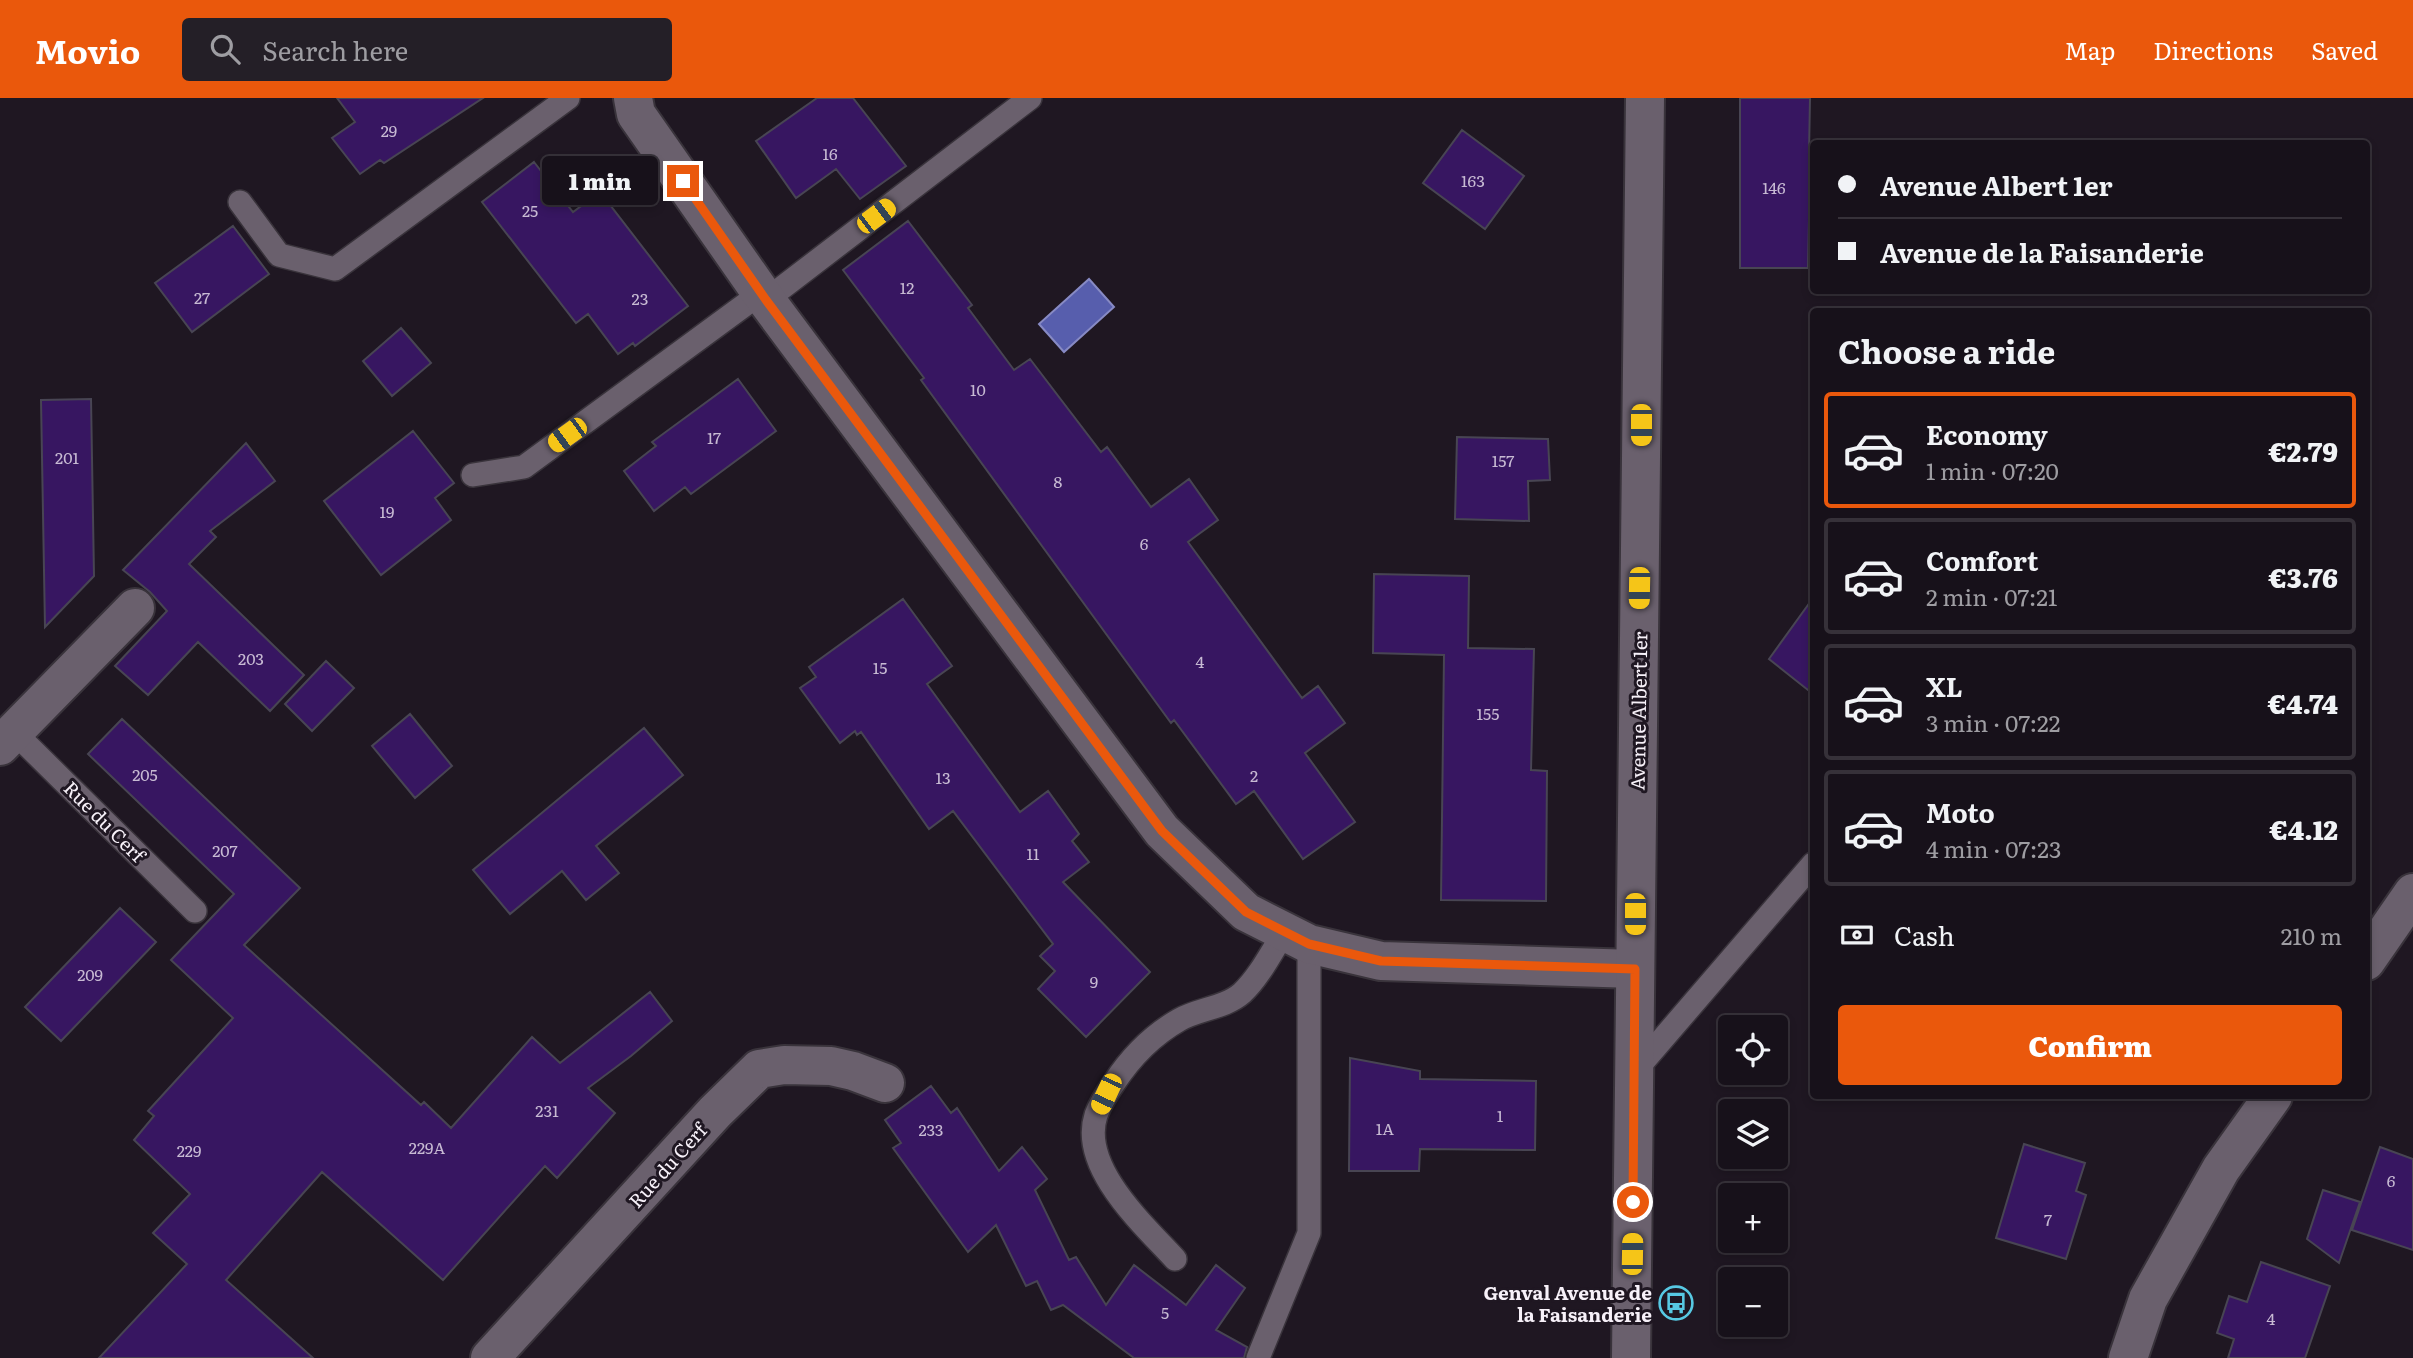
<!DOCTYPE html>
<html lang="en">
<head>
<meta charset="utf-8">
<style>
	:root { --surface:#17111a; --page:#241f27; --text:#f1f3f6; --muted:#9e9da2; --line:#363139; --accent:#ea580c }
	body { margin:0; font-family:Literata,serif; background:var(--page); color:var(--text); height:100vh; display:flex; flex-direction:column; font-size:26px; white-space:nowrap }
	* { box-sizing:border-box; margin:0 }
	p { font-size:23px; color:var(--muted) }
	.icon { flex:none; width:38px; height:38px; fill:none; stroke:currentColor; stroke-width:2; stroke-linecap:round; stroke-linejoin:round }
	.map { position:relative; flex:1; overflow:hidden }
	.details { position:absolute; left:1810px; top:210px; width:560px; height:791px; display:flex; flex-direction:column; background:var(--surface); border-radius:7px; box-shadow:0 4px 10px #0003,0 0 0 2px var(--line) }
	.details>* { flex:none }
	.banner { position:absolute; left:1810px; top:42px; width:560px; height:154px; border-radius:7px; box-shadow:0 4px 10px #0003,0 0 0 2px var(--line); display:grid; align-content:center; height:154px; padding:0 28px; background:var(--surface) }
	.fabs { position:absolute; left:1718px; top:917px; display:grid; gap:14px }
	.fabs a { display:grid; place-items:center; width:70px; height:70px; border-radius:7px; background:var(--surface); box-shadow:0 4px 10px #0003,0 0 0 2px var(--line); font-size:35px }
	.end { position:absolute; width:32px; height:32px; margin:-16px; border:9px solid #ea580c; background:#fff; box-shadow:0 0 0 4px #fff }
	.from { border-radius:50% }
	.bubble { position:absolute; height:49px; border-radius:7px; background:var(--surface); box-shadow:0 4px 10px #0003,0 0 0 2px var(--line); font-size:23px; font-weight:800; line-height:49px; text-align:center }
	.car { position:absolute; width:21px; height:42px; margin:-21px -10px; border-radius:9px; box-shadow:0 0 5px 2px #0007; background:linear-gradient(#f5c518 24%,#345 0 40%,#f5c518 0 76%,#345 0 86%,#f5c518 0) }
	.banner b { display:flex; align-items:center; gap:24px; height:66px; font-size:26px }
	.banner b+b { border-top:2px solid var(--line) }
	.banner i { width:18px; height:18px; background:var(--text) }
	ul { padding:0; list-style:none }
	li { display:flex; align-items:center; gap:21px; height:116px; margin:0 14px 10px; padding:0 14px; border:4px solid var(--line); border-radius:7px }
	li div { flex:1 }
	li b { display:block; font-size:26px }
	li em { font-style:normal; font-weight:800 }
	li.on { border-color:var(--accent) }
	li>.icon { width:63px; height:63px; stroke-width:1.5 }
	h2 { padding:0 28px; font-size:32px; line-height:84px }
	.pay { display:flex; align-items:center; gap:18px; height:77px; padding:0 28px; font-size:26px }
	.pay p { margin-inline-start:auto }
	.button { display:flex; gap:14px; margin-top:auto; padding:14px 28px }
	.button a { flex:1; height:80px; border-radius:7px; background:var(--accent); color:#fff; font-size:28px; font-weight:800; line-height:80px; text-align:center }
	header { display:flex; align-items:center; gap:42px; box-sizing:border-box; height:98px; padding:0 35px; background:var(--accent); color:#fff }
	header strong { font-size:33px }
	nav { display:flex; gap:38px; margin-inline-start:auto; font-size:24px }
	.search { width:490px; height:63px; background:var(--page); display:flex; align-items:center; gap:18px; box-sizing:border-box; padding:0 24px; border-radius:7px; color:var(--muted); font-size:26px }
	.map>svg:first-child { display:block }
	.water { fill:#575ead; stroke:#878ac4; stroke-width:2 }
	.building { fill:#371661; stroke:#484553; stroke-width:2 }
	.lines { fill:none; stroke-linecap:round; stroke-linejoin:round }
	.service-casing { stroke:#39333b; stroke-width:26 }
	.minor-casing { stroke:#39333b; stroke-width:42 }
	.secondary-casing { stroke:#39333b; stroke-width:42 }
	.service { stroke:#6a606d; stroke-width:23 }
	.minor { stroke:#6a606d; stroke-width:38 }
	.secondary { stroke:#6a606d; stroke-width:38 }
	.route { stroke:#ea580c; stroke-width:9 }
	.labels { text-anchor:middle; dominant-baseline:central; stroke-width:6; stroke-linejoin:round; paint-order:stroke }
	.number-label { font-size:16px; fill:#c7bad3 }
	.street-label { font-size:19px; fill:#f7f1f9; stroke:#1f1722 }
	.poi-label { font-size:19px; font-weight:bold; fill:#f7f1f9; stroke:#1f1722; text-anchor:end }
</style>
</head>
<body>
<header>
<strong>Movio</strong>
<div class="search"><svg class="icon" aria-label="search" viewBox="0 0 24 24"><circle cx="10" cy="10" r="6"/><path d="M15 15l6 6"/></svg>Search here</div>
<nav><a>Map</a><a>Directions</a><a>Saved</a></nav>
</header>
<div class="map">
<svg width="2413" height="1260" viewBox="0 0 2413 1260">
	<rect width="100%" height="100%" fill="#1f1722"/>
	<path class="water" d="M1089,181l25,28 -50,45 -25,-28z"/>
	<path class="building" d="M337,0h146l-99,65 -4,-3 -20,14 -28,-36 23,-16z
		M817,0h36l53,68 -46,33 -24,-30 -40,29 -40,-57z
		M1740,0h70l-1,56h4v65h-4l-1,49h-68z
		M1462,32l62,46 -39,53 -62,-46z
		M534,64l39,50 27,-20 88,114 -53,40 -2,-3 -15,11 -30,-40 -12,9 -94,-121z
		M908,123l64,84 -4,3 46,62 16,-11 71,93 6,-5 44,60 38,-28 29,41 -30,22 114,156 16,-12 27,37 -40,30 50,69 -52,37 -49,-68 -18,13 -62,-84 -3,3 -250,-343 3,-2 -81,-108z
		M233,128l36,48 -77,58 -37,-49z
		M401,230l30,35 -39,33 -29,-35z
		M738,281l38,52 -85,63 -6,-7 -31,24 -30,-40 32,-25 -4,-4z
		M91,301l3,177 -49,51 -4,-227z
		M413,333l41,52 -19,15 16,22 -70,55 -57,-74z
		M1457,339l91,2 2,41 -22,1 1,40 -74,-2z
		M246,345l29,38 -65,50 6,6 -27,27 115,111 -34,36 -72,-69 -50,53 -33,-29 52,-55 -17,-19 -27,-22z
		M1374,476l95,2 -1,72 66,1 -3,121 16,1 -1,130 -105,-1 3,-245 -71,-2z
		M1813,500v96l-44,-35z
		M903,501l49,67 -25,18 93,128 28,-21 31,43 -7,7 17,21 -26,20 87,90 -64,65 -48,-48 17,-18 -15,-15 13,-12 -100,-133 -24,18 -68,-97 -4,3 -2,-4 -15,12 -40,-55 16,-11 -7,-10z
		M326,563l28,27 -42,43 -27,-27z
		M410,616l42,52 -37,32 -43,-52z
		M122,621l178,169 -56,57 177,160 3,-3 27,26 81,-91 28,26 90,-71 22,29 -41,35 -43,32 27,25 -58,65 -12,-12 -102,114 -121,-108 -96,108 87,78h-214l88,-94 -34,-31 37,-39 -56,-54 20,-24 -6,-5 85,-93 -62,-58 63,-66 -146,-140z
		M644,630l39,47 -87,71 23,27 -33,27 -24,-29 -52,43 -37,-44z
		M120,810l36,34 -95,99 -36,-34z
		M1350,960l70,13v8l116,2 -1,69 -115,-1 -1,22h-70z
		M931,988l20,27 6,-5 42,63 23,-24 25,32 -12,11 34,70 7,-3 30,48 28,-40 52,40 30,-40 29,23 -29,42 31,17 -3,11h-110l-71,-53 -12,5 -14,-29 -11,5 -30,-61 -28,27 -75,-104 8,-5 -16,-23z
		M2024,1046l61,19 -9,28 10,4 -20,64 -70,-21z
		M2380,1049l33,12v91l-61,-20z
		M2323,1092l37,12 -21,61 -32,-24z
		M2261,1164l69,24 -25,72h-77l6,-19 -17,-6 12,-37 18,6z"/>
	<g class="lines">
		<defs>
			<path id="service" d="M240,104l39,53 56,14 233,-171
				M766,202l264,-202
				M473,377l51,-8 237,-174
				M14,634l181,179
				M1635,973l178,-207
				M1175,1161c-31,-34 -96,-92 -79,-144 4,-11 11,-22 18,-32 17,-26 37,-47 65,-63 19,-11 46,-12 63,-27 18,-17 30,-42 43,-62
				M1258,1260l51,-125v-289"/>
			<path id="minor" d="M633,0l3,16 130,186 396,531 84,81 63,32 72,17 254,8
				M0,648l135,-138
				M2366,863l47,-68
				M490,1260l225,-246 44,-43 25,-4 47,1 22,5 32,12
				M2128,1260l20,-59 73,-130 52,-73"/>
			<path id="secondary" d="M1631,1260l14,-1260"/>
		</defs>
		<use href="#service" class="service-casing"/>
		<use href="#minor" class="minor-casing"/>
		<use href="#secondary" class="secondary-casing"/>
		<use href="#service" class="service"/>
		<use href="#minor" class="minor"/>
		<use href="#secondary" class="secondary"/>
	</g>
	<g class="lines">
		<path class="route" d="M683,83l83,119 396,531 84,81 63,32 72,17 254,8 -2,233"/>
	</g>
	<defs>
		<symbol id="bus-ring" viewBox="-11 -11 22 22"><circle r="9.5" fill="#1f1722" stroke="#57c9e3" stroke-width="1.5"/><path d="M-5-6H5V4H4V6H2V4H-2V6H-4V4H-5ZM-3.5-4V0h7V-4ZM-3.5 1.2v1.5H-2V1.2ZM2 1.2v1.5H3.5V1.2Z" fill="#57c9e3"/></symbol>
	</defs>
	<g fill-rule="evenodd">
		<use href="#bus-ring" x="1657" y="1186" width="38" height="38"/>
	</g>
	<g class="labels">
		<g class="number-label">
			<text x="389" y="32">29</text>
			<text x="830" y="55">16</text>
			<text x="1473" y="82">163</text>
			<text x="1774" y="89">146</text>
			<text x="530" y="112">25</text>
			<text x="907" y="189">12</text>
			<text x="202" y="199">27</text>
			<text x="640" y="200">23</text>
			<text x="978" y="291">10</text>
			<text x="714" y="339">17</text>
			<text x="67" y="359">201</text>
			<text x="1503" y="362">157</text>
			<text x="1058" y="383">8</text>
			<text x="387" y="413">19</text>
			<text x="1144" y="445">6</text>
			<text x="251" y="560">203</text>
			<text x="1200" y="563">4</text>
			<text x="880" y="569">15</text>
			<text x="1488" y="615">155</text>
			<text x="145" y="676">205</text>
			<text x="1254" y="677">2</text>
			<text x="943" y="679">13</text>
			<text x="225" y="752">207</text>
			<text x="1033" y="755">11</text>
			<text x="90" y="876">209</text>
			<text x="1094" y="883">9</text>
			<text x="547" y="1012">231</text>
			<text x="1500" y="1017">1</text>
			<text x="1385" y="1030">1A</text>
			<text x="931" y="1031">233</text>
			<text x="427" y="1049">229A</text>
			<text x="189" y="1052">229</text>
			<text x="2391" y="1082">6</text>
			<text x="2048" y="1121">7</text>
			<text x="1165" y="1214">5</text>
			<text x="2271" y="1220">4</text>
		</g>
		<g class="street-label">
			<text transform="translate(1638 613) rotate(-89)">Avenue Albert 1er</text>
			<text transform="translate(105 723) rotate(45)">Rue du Cerf</text>
			<text transform="translate(667 1067) rotate(-48)">Rue du Cerf</text>
		</g>
		<g class="poi-label">
			<text x="1652" y="1194">Genval Avenue de<tspan x="1652" dy="22">la Faisanderie</tspan></text>
		</g>
	</g>
</svg>
<div class="fabs">
<a><svg class="icon" aria-label="locate" viewBox="0 0 24 24"><circle cx="12" cy="12" r="6"/><path d="M12 2v4M12 18v4M2 12h4M18 12h4"/></svg></a>
<a><svg class="icon" aria-label="layers" viewBox="0 0 24 24"><path d="M12 4l9 5-9 5-9-5zM3 14l9 5 9-5"/></svg></a>
<a>+</a>
<a>−</a>
</div>
<i class="end from" style="left:1633px;top:1104px"></i>
<i class="end" style="left:683px;top:83px"></i>
<div class="bubble" style="left:542px;top:58px;width:116px">1 min</div>
<i class="car" style="left:876px;top:118px;rotate:53deg"></i>
<i class="car" style="left:1641px;top:327px;rotate:180deg"></i>
<i class="car" style="left:567px;top:337px;rotate:234deg"></i>
<i class="car" style="left:1639px;top:490px;rotate:181deg"></i>
<i class="car" style="left:1635px;top:816px;rotate:180deg"></i>
<i class="car" style="left:1106px;top:996px;rotate:205deg"></i>
<i class="car" style="left:1632px;top:1156px;rotate:1deg"></i>
<div class="banner">
<b><i class="from"></i>Avenue Albert 1er</b>
<b><i></i>Avenue de la Faisanderie</b>
</div>
<section class="details">
<h2>Choose a ride</h2>
<ul>
<li class="on"><svg class="icon" aria-label="car" viewBox="0 0 24 24"><path d="M5 17H2v-5l4-1 3-4h7l3 4 3 1v5h-3M9 17h6M6 11h13"/><circle cx="7" cy="17" r="2"/><circle cx="17" cy="17" r="2"/></svg><div><b>Economy</b><p>1 min · 07:20</p></div><em>€2.79</em></li>
<li><svg class="icon" aria-label="car" viewBox="0 0 24 24"><path d="M5 17H2v-5l4-1 3-4h7l3 4 3 1v5h-3M9 17h6M6 11h13"/><circle cx="7" cy="17" r="2"/><circle cx="17" cy="17" r="2"/></svg><div><b>Comfort</b><p>2 min · 07:21</p></div><em>€3.76</em></li>
<li><svg class="icon" aria-label="car" viewBox="0 0 24 24"><path d="M5 17H2v-5l4-1 3-4h7l3 4 3 1v5h-3M9 17h6M6 11h13"/><circle cx="7" cy="17" r="2"/><circle cx="17" cy="17" r="2"/></svg><div><b>XL</b><p>3 min · 07:22</p></div><em>€4.74</em></li>
<li><svg class="icon" aria-label="car" viewBox="0 0 24 24"><path d="M5 17H2v-5l4-1 3-4h7l3 4 3 1v5h-3M9 17h6M6 11h13"/><circle cx="7" cy="17" r="2"/><circle cx="17" cy="17" r="2"/></svg><div><b>Moto</b><p>4 min · 07:23</p></div><em>€4.12</em></li>
</ul>
<div class="pay"><svg class="icon" aria-label="cash" viewBox="0 0 24 24"><path d="M3 7h18v10H3z"/><circle cx="12" cy="12" r="2"/></svg>Cash<p>210 m</p></div>
<div class="button"><a>Confirm</a></div>
</section>
</div>
</body>
</html>
